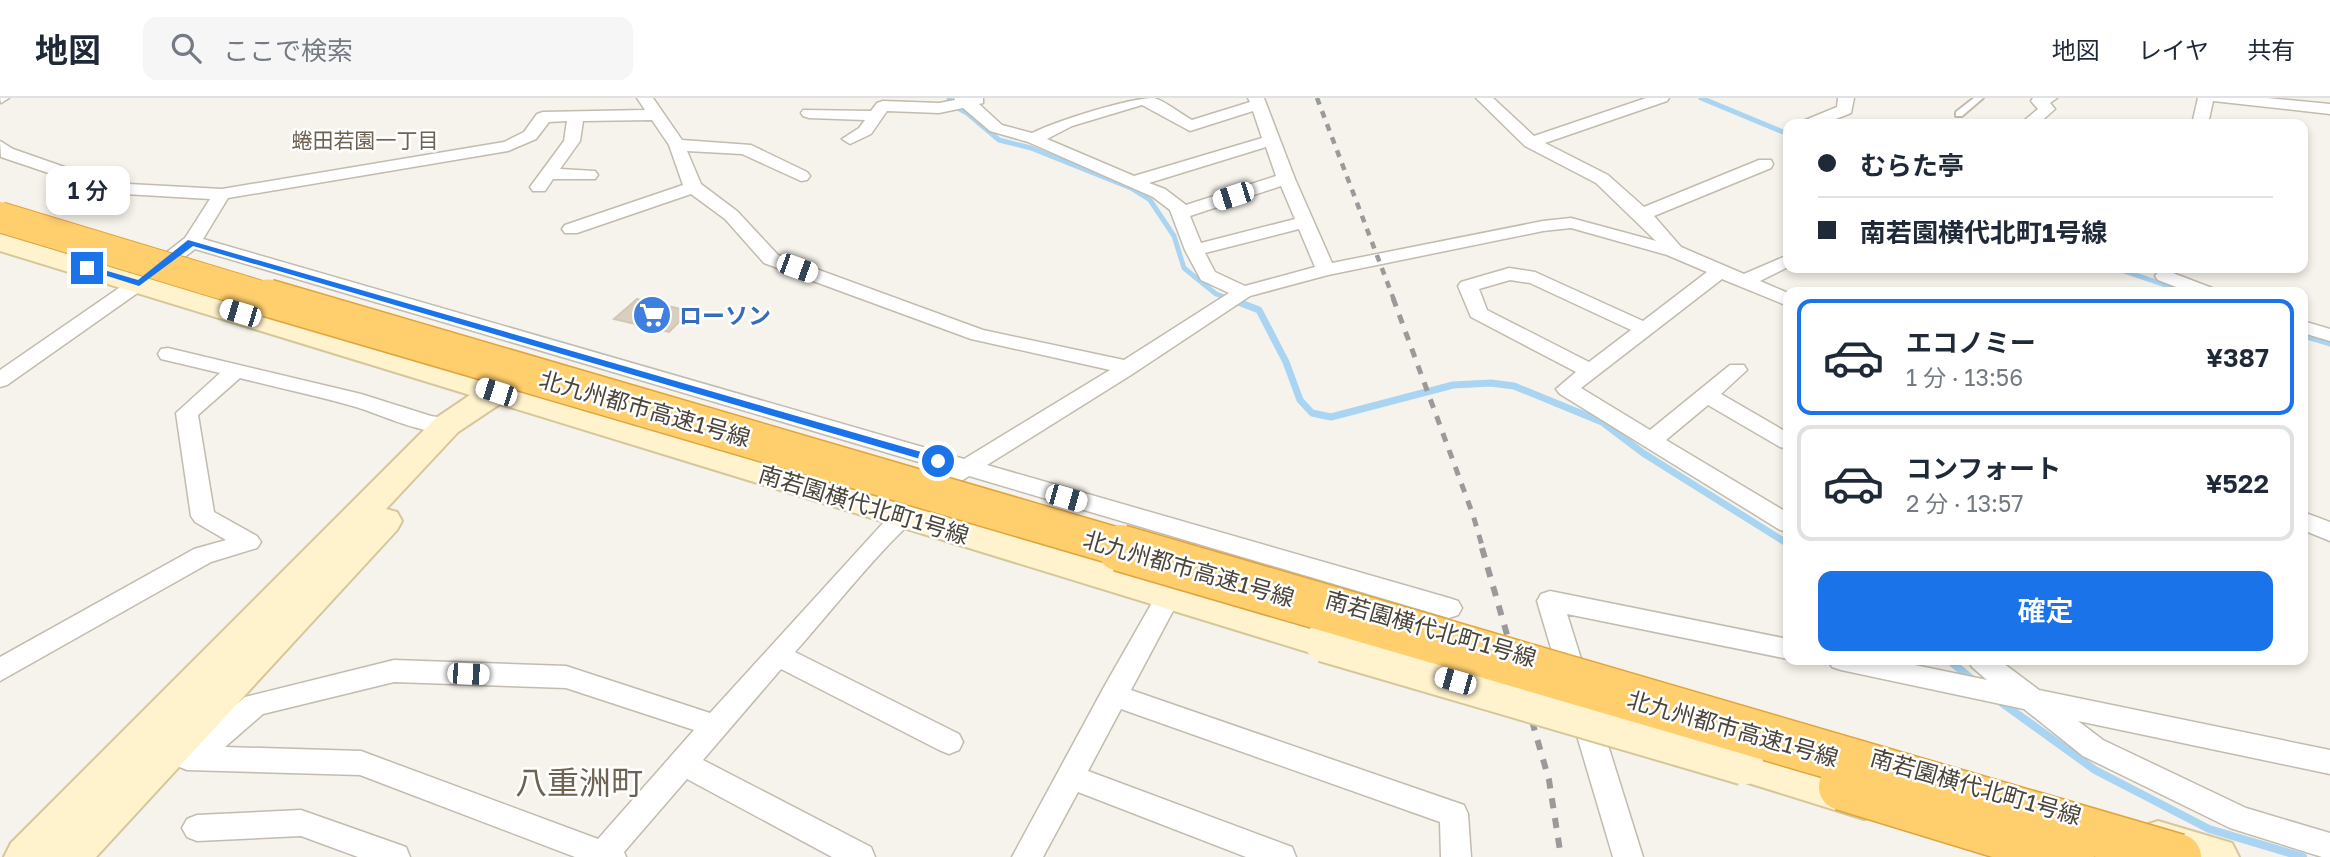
<!DOCTYPE html>
<html lang="ja">
<head>
<meta charset="utf-8">
<style>
	:root { --surface:#fff; --page:#f6f6f7; --text:#1f2937; --muted:#747a83; --line:#e0e1e3; --accent:#1a73e8 }
	body { margin:0; font-family:"Golos Text","Noto Sans JP",sans-serif; background:var(--page); color:var(--text); height:100vh; display:flex; flex-direction:column; font-size:26px; white-space:nowrap }
	* { box-sizing:border-box; margin:0 }
	p { font-size:23px; color:var(--muted) }
	.icon { flex:none; width:38px; height:38px; fill:none; stroke:currentColor; stroke-width:2; stroke-linecap:round; stroke-linejoin:round }
	.map { position:relative; flex:1; overflow:hidden }
	.side { position:absolute; left:1783px; top:189px; width:525px; height:378px; display:flex; flex-direction:column; background:var(--surface); border-radius:14px; box-shadow:0 4px 10px #0003 }
	.side>* { flex:none }
	.hud { position:absolute; left:1783px; top:21px; width:525px; height:154px; border-radius:14px; box-shadow:0 4px 10px #0003; display:grid; align-content:center; height:154px; padding:0 35px; background:var(--surface) }
	.end { position:absolute; width:32px; height:32px; margin:-16px; border:9px solid #1a73e8; background:#fff; box-shadow:0 0 0 4px #fff }
	.from { border-radius:50% }
	.bubble { position:absolute; height:49px; border-radius:14px; background:var(--surface); box-shadow:0 4px 10px #0003; font-size:23px; font-weight:600; line-height:49px; text-align:center }
	.car { position:absolute; width:21px; height:42px; margin:-21px -10px; border-radius:9px; box-shadow:0 0 5px 2px #0007; background:linear-gradient(#fff 24%,#345 0 40%,#fff 0 76%,#345 0 86%,#fff 0) }
	.hud b { display:flex; align-items:center; gap:24px; height:66px; font-size:26px }
	.hud b+b { border-top:2px solid var(--line) }
	.hud i { width:18px; height:18px; background:var(--text) }
	ul { padding:12px 0 0; list-style:none }
	li { display:flex; align-items:center; gap:21px; height:116px; margin:0 14px 10px; padding:0 21px; border:4px solid var(--line); border-radius:14px }
	li div { flex:1 }
	li b { display:block; font-size:26px }
	li em { font-style:normal; font-weight:600 }
	li.selected { border-color:var(--accent) }
	li>.icon { width:63px; height:63px; stroke-width:1.5 }
	.action { display:flex; gap:14px; margin-top:auto; padding:14px 35px }
	.action a { flex:1; height:80px; border-radius:14px; background:var(--accent); color:#fff; font-size:28px; font-weight:600; line-height:80px; text-align:center }
	header { display:flex; align-items:center; gap:42px; box-sizing:border-box; height:98px; padding:0 35px; background:var(--surface); border-bottom:2px solid var(--line) }
	header strong { font-size:33px }
	nav { display:flex; gap:38px; margin-inline-start:auto; font-size:24px }
	.search { width:490px; height:63px; background:var(--page); display:flex; align-items:center; gap:18px; box-sizing:border-box; padding:0 24px; border-radius:14px; color:var(--muted); font-size:26px }
	.map>svg:first-child { display:block }
	.lines { fill:none; stroke-linecap:round; stroke-linejoin:round }
	.stream-far2 { stroke:#a9d4f2; stroke-width:5 }
	.stream-far1 { stroke:#a9d4f2; stroke-width:7 }
	.stream { stroke:#a9d4f2; stroke-width:8 }
	.building { fill:#d8cfc1; stroke:#d3c7b4; stroke-width:2 }
	.lane-casing { stroke:#c2bbae; stroke-width:4 }
	.street-casing { stroke:#c2bbae; stroke-width:3 }
	.secondary-casing { stroke:#d6c79b; stroke-width:4 }
	.lane { fill:#fff; fill-rule:evenodd }
	.street { fill:#fff; fill-rule:evenodd }
	.secondary { fill:#fff3cd; fill-rule:evenodd }
	.rail-far2 { stroke:#9a9a9a; stroke-width:4.5; stroke-dasharray:7 7; stroke-linecap:butt }
	.rail-far1 { stroke:#9a9a9a; stroke-width:5; stroke-dasharray:9 9; stroke-linecap:butt }
	.rail { stroke:#9a9a9a; stroke-width:6; stroke-dasharray:10 10; stroke-linecap:butt }
	.secondary-bridge-casing { stroke:#d6c79b; stroke-width:43; stroke-linecap:butt }
	.highway-bridge-far2-casing { stroke:#e0a43c; stroke-width:32; stroke-linecap:butt }
	.highway-bridge-far1-casing { stroke:#e0a43c; stroke-width:40; stroke-linecap:butt }
	.highway-bridge-casing { stroke:#e0a43c; stroke-width:49; stroke-linecap:butt }
	.secondary-bridge { stroke:#fff3cd; stroke-width:39 }
	.highway-bridge-far2 { stroke:#ffcf6e; stroke-width:30 }
	.highway-bridge-far1 { stroke:#ffcf6e; stroke-width:37 }
	.highway-bridge { stroke:#ffcf6e; stroke-width:46 }
	.route { fill:#1a73e8 }
	.labels { text-anchor:middle; dominant-baseline:central; stroke-width:5; stroke-linejoin:round; paint-order:stroke }
	.far-neighbourhood-label { font-size:21px; fill:#6e6250; stroke:#fff }
	.shop-label { font-size:23px; font-weight:bold; fill:#366cbe; stroke:#fff; text-anchor:start }
	.street-label { font-size:23px; fill:#4b4439; stroke:#fff }
	.near-quarter-label { font-size:32px; fill:#6e6250; stroke:#fff }
</style>
</head>
<body>
<header>
<strong>地図</strong>
<div class="search"><svg class="icon" aria-label="search" viewBox="0 0 24 24"><circle cx="10" cy="10" r="6"/><path d="M15 15l6 6"/></svg>ここで検索</div>
<nav><a>地図</a><a>レイヤ</a><a>共有</a></nav>
</header>
<div class="map">
<svg width="2330" height="759" viewBox="0 0 2330 759">
	<rect width="100%" height="100%" fill="#f6f3ec"/>
	<g class="lines">
		<path class="stream-far2" d="M949,0l3,7 15,8 32,27 32,8 100,40 19,12 24,36 10,32 32,26 17,6
			M1701,0l87,36
			M2115,170l71,24"/>
		<path class="stream-far1" d="M1228,200l31,12 27,52 14,38 12,13 19,4 122,-32 38,-2 23,3 88,36 41,31 145,91
			M2303,237l27,8"/>
		<path class="stream" d="M1949,562l26,22
			M1998,602l97,70 114,59 94,28"/>
	</g>
	<path class="building" d="M637,201l53,12 -21,21 -55,-13z"/>
	<g class="lines">
		<defs>
			<path id="lane" d="M1974,0h9l-21,18h-6v-4z"/>
			<path id="street" d="M0,0h9l-8,5z
				M637,0h16l29,42 69,5 56,27 3,4 -3,4 -6,1 -59,-27 -55,-3 14,33 36,27 41,44 205,75 141,30 105,-67 -28,-13 -16,-30 -15,-40 -17,-13 -125,-55 -38,-11 -27,-23 -24,5 -52,-2 -16,23 -21,10 -8,-5 17,-11 6,-8 -56,-2 -6,-2 -2,-3 2,-3 68,1 6,-8 6,-2 56,2 16,-3 -1,-2h29v5l-4,1 23,21 30,8c25,-12 96,-35 122,-35 11,3 27,16 38,22l58,-18 -2,-4h16l31,81 37,84 211,-42 28,-3 85,23 -60,-58 -71,-37 -49,-48h17l41,38 112,-38h23l-2,3 -122,42 63,32 36,32 115,-47h12l2,4 -2,4 -117,48 27,31 63,27 44,-19v12l-28,14 28,12v13l-66,-27 -141,109 69,42 80,-65h14l3,5 -26,24 67,39v16l-8,-2 -72,-42 -42,35 122,73v19l-8,-2 -220,-136 -4,-5 20,-17 -105,-55 -13,-31 3,-4 48,-14 26,4 108,49 64,-49 -40,-17 -96,-27 -28,3 -215,44 -78,21 -119,79 -144,90 462,133 9,3 4,7 -4,7 -9,3 -480,-142c-67,42 -122,118 -174,176l164,82 4,8 -4,8 -10,4 -10,-4 -158,-81 -78,91 168,87 4,10h-43l-145,-78 -63,73 2,5h-51l-215,-82 -173,-5 -10,-4 -4,-8 4,-8 10,-4 58,-49 149,-37 172,6 144,47 185,-203 28,-27 23,-13 -751,-221 -49,38 -139,98 -7,2v-17l132,-91 53,-41 25,-39 -102,-6 -107,-36 -1,-16 13,8 97,34 112,6 282,-47 20,-10 13,-18 6,-2 102,-2zM1142,7l48,26 63,-20 9,27 -128,38 -87,-37 25,-13zM652,22l17,25 14,40 -118,40 -3,4 3,4h12l114,-39 34,25 39,44 207,76 139,31 -146,89 -761,-220 25,-41 280,-47 28,-12 13,-17 18,-1 -3,20 -34,46 3,4h12l8,-12h42l3,-4 -3,-4 -35,-2 20,-28 3,-20zM1266,49l10,29 -90,29 -21,-16 -16,-6zM1281,88l14,33 -94,24 -11,-27zM1299,131l16,38 -70,19 -30,-14 -10,-19zM1510,182l20,3 101,47 -42,32 -102,-52 -8,-21zM394,584l172,6 128,42 -96,109 -237,-88 -136,-4 38,-33z
				M1838,0h16l-3,15 -28,11h-22l2,-3 34,-14z
				M2033,0h24l-7,5 5,6 -17,15h-18l18,-15 -7,-8z
				M2198,0h69l63,6v10l-117,-13 -5,23h-16z
				M2165,172l47,18 3,4h-26l-31,-12 -3,-4 3,-4z
				M2303,223l27,8v12l-27,-8z
				M168,250l193,46 70,22 24,4 3,5 -3,5c-28,8 -72,-15 -99,-23 -38,-11 -78,-19 -116,-29l-42,37 16,97 43,24 4,6 -4,6 -46,14 -211,119v-24l194,-108 32,-9 -31,-18 -4,-6 -15,-103 44,-40 -59,-14 -3,-5 3,-5z
				M2303,414l27,10v19l-27,-11z
				M1170,487l9,2 3,7 -51,96 333,115 4,9 3,43h-30l-1,-35 -319,-113 -33,62 204,76 4,10h-50l-168,-65 -35,65h-31l92,-170 57,-100z
				M1550,493l238,48v20l-221,-45 76,243h-30l-76,-256 4,-7z
				M1828,562h63l96,20 -15,-13 -4,-7h31l40,30 291,60v24l-252,-53 25,19 143,68 84,25v24h-8l-92,-29 -147,-72 -59,-47 -183,-39 -9,-3z
				M301,712l105,37 4,10h-52l-57,-21 -104,5 -10,-4 -5,-9 5,-9 10,-4z"/>
			<path id="secondary" d="M0,136l491,145 15,-7 11,3 4,7 -3,5 806,240 13,4 6,11 -6,11 -13,4 -824,-253 -42,28 -72,77 11,3 5,9 -5,9 -301,327h-92l7,-14 425,-425 34,-23 -470,-144z
				M1744,649l135,41 6,13 -6,13 -15,5 -135,-42 -6,-12 6,-12z
				M2158,723l74,22 7,14h-87l-9,-3 -7,-14 7,-14z"/>
		</defs>
		<use href="#lane" class="lane-casing"/>
		<use href="#street" class="street-casing"/>
		<use href="#secondary" class="secondary-casing"/>
		<use href="#lane" class="lane"/>
		<use href="#street" class="street"/>
		<use href="#secondary" class="secondary"/>
		<path class="rail-far2" d="M1317,0l77,202"/>
		<path class="rail-far1" d="M1393,200l80,217 10,34"/>
		<path class="rail" d="M1482,450l67,232 12,77"/>
		<defs>
			<path id="secondary-bridge" d="M1324,544l420,123"/>
			<path id="highway-bridge-far2" d="M0,119l274,83"/>
			<path id="highway-bridge-far1" d="M268,200l858,251"/>
			<path id="highway-bridge" d="M1120,450l1058,309
				M1842,689l229,70"/>
		</defs>
		<use href="#secondary-bridge" class="secondary-bridge-casing"/>
		<use href="#highway-bridge-far2" class="highway-bridge-far2-casing"/>
		<use href="#highway-bridge-far1" class="highway-bridge-far1-casing"/>
		<use href="#highway-bridge" class="highway-bridge-casing"/>
		<use href="#secondary-bridge" class="secondary-bridge"/>
		<use href="#highway-bridge-far2" class="highway-bridge-far2"/>
		<use href="#highway-bridge-far1" class="highway-bridge-far1"/>
		<use href="#highway-bridge" class="highway-bridge"/>
	</g>
	<path class="route" d="M188,142l754,218 1,3 -1,2h-8l-741,-217 -54,40 -57,-18 5,-3 51,15z"/>
	<defs>
		<symbol id="supermarket-disc" viewBox="-11 -11 22 22"><circle r="9.5" fill="#3f7fe0" stroke="#fff"/><path d="M-6-5.5h2.5l.6 2H6L4.5 2H-2.5L-4.4-4H-6ZM-1.5 3.2a1.3 1.3 0 1 0 .1 0ZM3 3.2a1.3 1.3 0 1 0 .1 0Z" fill="#fff"/></symbol>
	</defs>
	<g fill-rule="evenodd">
		<use href="#supermarket-disc" x="630" y="195" width="44" height="44"/>
	</g>
	<g class="labels">
		<g class="far-neighbourhood-label">
			<text x="365" y="42">蜷田若園一丁目</text>
		</g>
		<g class="shop-label">
			<text x="679" y="217">ローソン</text>
		</g>
		<g class="street-label">
			<text transform="translate(645 310) rotate(16)">北九州都市高速1号線</text>
			<text transform="translate(864 406) rotate(17)">南若園横代北町1号線</text>
			<text transform="translate(1189 470) rotate(16)">北九州都市高速1号線</text>
			<text transform="translate(1431 530) rotate(16)">南若園横代北町1号線</text>
			<text transform="translate(1733 630) rotate(16)">北九州都市高速1号線</text>
			<text transform="translate(1976 688) rotate(16)">南若園横代北町1号線</text>
		</g>
		<g class="near-quarter-label">
			<text x="579" y="684">八重洲町</text>
		</g>
	</g>
</svg>
<i class="end from" style="left:938px;top:363px"></i>
<i class="end" style="left:87px;top:170px"></i>
<div class="bubble" style="left:46px;top:68px;width:84px">1 分</div>
<i class="car" style="left:1233px;top:98px;rotate:252deg"></i>
<i class="car" style="left:797px;top:170px;rotate:110deg"></i>
<i class="car" style="left:240px;top:215px;rotate:287deg"></i>
<i class="car" style="left:496px;top:294px;rotate:288deg"></i>
<i class="car" style="left:1066px;top:400px;rotate:106deg"></i>
<i class="car" style="left:468px;top:576px;rotate:92deg"></i>
<i class="car" style="left:1455px;top:583px;rotate:286deg"></i>
<div class="hud">
<b><i class="from"></i>むらた亭</b>
<b><i></i>南若園横代北町1号線</b>
</div>
<section class="side">
<ul>
<li class="selected"><svg class="icon" aria-label="car" viewBox="0 0 24 24"><path d="M5 17H2v-5l4-1 3-4h7l3 4 3 1v5h-3M9 17h6M6 11h13"/><circle cx="7" cy="17" r="2"/><circle cx="17" cy="17" r="2"/></svg><div><b>エコノミー</b><p>1 分 · 13:56</p></div><em>¥387</em></li>
<li><svg class="icon" aria-label="car" viewBox="0 0 24 24"><path d="M5 17H2v-5l4-1 3-4h7l3 4 3 1v5h-3M9 17h6M6 11h13"/><circle cx="7" cy="17" r="2"/><circle cx="17" cy="17" r="2"/></svg><div><b>コンフォート</b><p>2 分 · 13:57</p></div><em>¥522</em></li>
</ul>
<div class="action"><a>確定</a></div>
</section>
</div>
</body>
</html>
